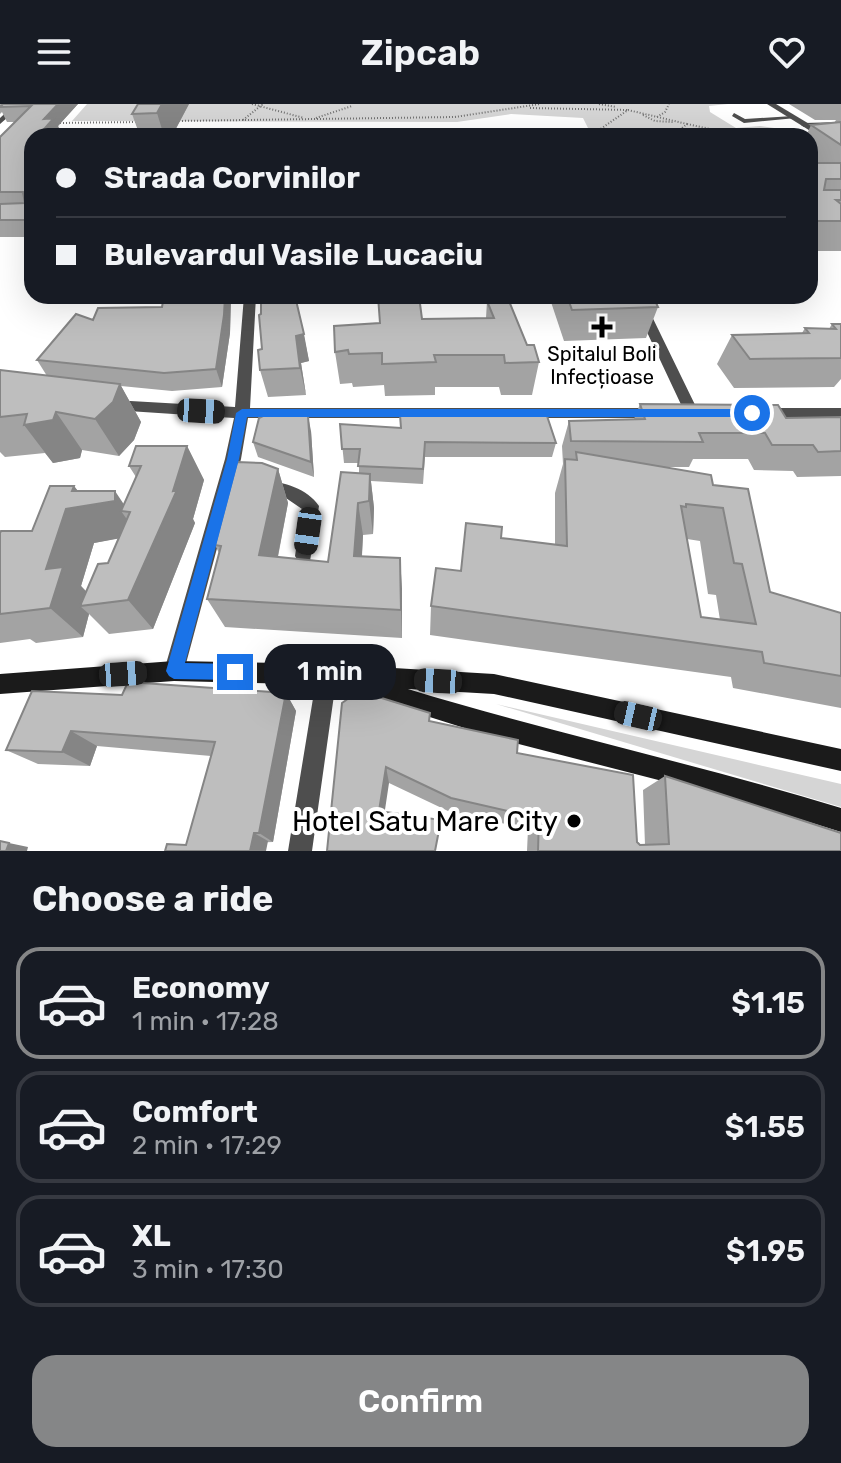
<!DOCTYPE html>
<html lang="en">
<head>
<meta charset="utf-8">
<style>
	:root { --surface:#171b24; --page:#242831; --text:#f1f3f6; --muted:#9ea1a6; --line:#363941; --accent:#858687 }
	body { margin:0; font-family:Rubik,sans-serif; background:var(--page); color:var(--text); height:100vh; display:flex; flex-direction:column; font-size:30px; white-space:nowrap }
	* { box-sizing:border-box; margin:0 }
	p { font-size:26px; color:var(--muted) }
	.icon { flex:none; width:44px; height:44px; fill:none; stroke:currentColor; stroke-width:2; stroke-linecap:round; stroke-linejoin:round }
	.map { position:relative; height:747px; overflow:hidden }
	.drawer { display:flex; flex-direction:column; background:var(--surface); flex:1 }
	.drawer>* { flex:none }
	.guide { position:absolute; left:24px; top:24px; width:794px; height:176px; border-radius:24px; box-shadow:0 8px 32px #0002; display:grid; align-content:center; height:176px; padding:0 32px; background:var(--surface) }
	.end { position:absolute; width:36px; height:36px; margin:-18px; border:10px solid #1a73e8; background:#fff; box-shadow:0 0 0 4px #fff }
	.from { border-radius:50% }
	.bubble { position:absolute; height:56px; border-radius:24px; background:var(--surface); box-shadow:0 8px 32px #0002; font-size:26px; font-weight:600; line-height:56px; text-align:center }
	.car { position:absolute; width:24px; height:48px; margin:-24px -12px; border-radius:10px; box-shadow:0 0 6px 2px #0007; background:linear-gradient(#222 24%,#8ab4d8 0 40%,#222 0 76%,#8ab4d8 0 86%,#222 0) }
	.guide b { display:flex; align-items:center; gap:28px; height:76px; font-size:30px }
	.guide b+b { border-top:2px solid var(--line) }
	.guide i { width:20px; height:20px; background:var(--text) }
	ul { padding:0; list-style:none }
	li { display:flex; align-items:center; gap:24px; height:112px; margin:0 16px 12px; padding:0 16px; border:4px solid var(--line); border-radius:24px }
	li div { flex:1 }
	li b { display:block; font-size:30px }
	li em { font-style:normal; font-weight:600 }
	li.on { border-color:var(--accent) }
	li>.icon { width:72px; height:72px; stroke-width:1.5 }
	h2 { padding:0 32px; font-size:36px; line-height:96px }
	.button { display:flex; gap:16px; margin-top:auto; padding:16px 32px }
	.button a { flex:1; height:92px; border-radius:24px; background:var(--accent); color:#fff; font-size:32px; font-weight:600; line-height:92px; text-align:center }
	header { display:flex; justify-content:space-between; align-items:center; height:104px; padding:0 32px; background:var(--surface); font-size:36px; font-weight:600 }
	.map>svg:first-child { display:block }
	.green { fill:#d5d5d5 }
	.lines { fill:none; stroke-linecap:round; stroke-linejoin:round }
	.path { stroke:#707070; stroke-width:2; stroke-dasharray:1 2; stroke-linecap:butt }
	.service { fill:#4e4e4e; fill-rule:evenodd }
	.minor { fill:#4e4e4e; fill-rule:evenodd }
	.tertiary { fill:#4e4e4e; fill-rule:evenodd }
	.secondary { fill:#1b1b1b; fill-rule:evenodd }
	.wall { fill:#a3a3a3; fill-rule:evenodd }
	.shaded-wall { fill:#858585 }
	.building { fill:#bebebe; stroke:#858585; stroke-width:2; fill-rule:evenodd }
	.route { fill:#1a73e8 }
	.poi-dot { fill:#000; stroke:#fff; stroke-width:3 }
	.labels { text-anchor:middle; dominant-baseline:central; stroke-width:8; stroke-linejoin:round; paint-order:stroke }
	.far-poi-label { font-size:20px; fill:#000; stroke:#fff }
	.near-poi-label { font-size:28px; fill:#000; stroke:#fff; text-anchor:end }
</style>
</head>
<body>
<header><svg class="icon" aria-label="menu" viewBox="0 0 24 24"><path d="M4 6h16M4 12h16M4 18h16"/></svg>Zipcab<svg class="icon" aria-label="heart" viewBox="0 0 24 24"><path d="M12 20l-8-8c-3-5 5-10 8-4 3-6 11-1 8 4z"/></svg></header>
<div class="map">
<svg width="841" height="747" viewBox="0 0 841 747">
	<rect width="100%" height="100%" fill="#fff"/>
	<path class="green" d="M87,0h641l-19,2 1,6 26,16 24,-2 35,5 12,5h-215l-9,-18 -72,-4 -54,8 -385,-1z
		M496,600l345,80v23z"/>
	<g class="lines">
		<path class="path" d="M252,0l52,14
			M599,0l17,3
			M530,4l98,2
			M643,11l12,6 18,1
			M657,13l8,-5 4,-8
			M316,14l36,-12
			M243,16l20,-16
			M176,17l279,-4 85,-13
			M60,19l79,-1
			M687,20l37,8 5,-4
			M724,28l16,4
			M620,32l-21,-6 29,-20 59,14 -15,12"/>
		<path class="service" d="M734,9l11,6 48,-3 3,2 -52,5 -12,-7z
			M841,18v4l-37,1 -3,-2 3,-2z"/>
		<path class="minor" d="M15,0h8l-23,20v-6z
			M244,192h12l-6,112h407l7,5 -7,5h-409l-7,41 -57,212 -3,7 -7,3 -7,-3 -3,-7 61,-212 9,-41 -121,-8 -7,-5 7,-5 122,7z
			M630,192h12l57,117 -2,4 -5,1 -7,-5z
			M760,304h81v10h-81l-7,-5z
			M264,375c20,4 43,9 55,27l-9,55 -6,3 -6,-3 -3,-5 7,-47 -19,-13 -25,-7 -2,-4 2,-4z
			M327,560l7,3 3,7 -25,177h-24l29,-177 3,-7z"/>
		<path class="tertiary" d="M767,0h9l65,39v7z"/>
		<path class="secondary" d="M174,557l153,3 167,10 347,75v22l-347,-77 -86,-5c143,44 290,75 433,119v24l-97,-30 -245,-63 -148,-47 -7,-3 -2,-4 -168,-4 -174,13v-20z"/>
	</g>
	<path class="wall" d="M0,0h78l-20,22 3,7 -29,3v101h-32v-100l15,-15h-8l-5,-10 -2,2z
		M189,0l-17,32h-32l-8,-22z
		M789,0h52v147h-31v-88h3l-3,-2v-25h-4l5,-11 23,-2 2,-3h-21z
		M164,192h67l-1,37 -8,54 -50,4 -51,-5 20,36 -7,18 -15,16 -37,-6 -2,8 -27,5 -8,-10 -40,4 -5,-5v-82l47,6 -10,-16 56,-40 69,-13z
		M261,192h36l1,11 11,54 -8,2 5,32 -38,2 -8,-27 2,-21z
		M549,192h104l5,11 -12,31 -82,3z
		M487,197l40,44 12,17 -7,33h-31l-2,-8h-64v8l-50,1 -1,-11 -31,2 -1,-4 -12,1 -5,-32 45,-29 42,-4 64,-1z
		M832,220h9v55l-7,8 -100,1 -17,-24 15,-29 70,-2 3,-5 24,1z
		M640,300l146,14 55,-1v59l-44,1 -4,-6 -39,-1 -6,-11h-55l-4,8h-26l50,18 57,107 71,21v95l-108,-20 -2,-11 -301,-42 1,-29 30,-35 40,-33 54,7v-52l8,-29 -1,-18 7,-25 65,-2zM687,435l13,2 8,53 8,1 4,25 -19,-3z
		M340,320l216,19 -4,14h-127l-2,27 -52,-3 3,27 -1,26 -10,1 -1,21 40,33v49l-177,-11 -18,-28 12,-46 -4,-8 63,-76 10,34 -10,54 50,5 31,-88v-11h-15z
		M311,327l3,46 -56,-20 -5,-15z
		M187,342l17,34 -11,39 2,4 -42,106 -44,5 -20,-20 -6,23 -47,6 -6,-4 -30,4v-110l32,-2 42,-45 4,5 46,13 12,-27 -7,-11zM119,434l-11,25 -22,29 -5,-6 13,-43z
		M359,587l71,22v8l87,32 123,92h5l-2,-55 22,-14 176,75h-314l1,-22 -80,-18 -59,-28 -62,68z
		M286,589l10,18 -23,131 -87,3 25,-89 -114,-10 -7,20 -52,-2 -32,-14 116,-55z"/>
	<path class="shaded-wall" d="M58,0h20l-20,22 3,7 -2,3h-21l6,-17z
		M162,0h27l-17,32h-8l-7,-23z
		M225,192h6l-1,37 -8,54 -6,-18z
		M304,230l5,27 -8,2 5,32 -6,-27 -4,-32z
		M120,280l21,38 -7,18 -15,16 -24,-37z
		M56,308l26,38 -2,8 -27,5 -29,-38z
		M308,312l3,15 3,46 -3,-15z
		M187,342l17,34 -11,39 2,4 -42,106 -25,-29 45,-109z
		M278,365l10,34 -16,83 -13,-31z
		M370,370l4,34 -1,26 -4,-33z
		M74,382l15,20 26,-15 14,21 -8,-1 17,24 -44,8 -13,43 12,12 -13,8 9,8 -6,23 -33,-29 -4,-39z
		M358,399l5,32 -3,51 -6,-30z
		M400,454l2,31v49l-1,-28z
		M286,589l10,18 -23,131 -14,-9z
		M71,627l26,15 -7,20 -28,-14z
		M386,663l3,16 -6,40 -4,-12z
		M254,729l14,8 -2,10h-16z
		M9,739l19,4 -1,4h-21z"/>
	<path class="building" d="M3,0h55l-14,15 10,-1 -16,18h-6v84h-32v-16l25,-1 -2,-11h-23v-55l31,-31 -31,1z
		M138,0h24l-5,9 -25,1z
		M841,18v23l-30,-20z
		M810,59h31v16h-15l-2,11h17v10h-5l5,4v17h-31z
		M164,192h61l-1,19 -8,54 -52,4 -127,-13 39,-46 17,6 5,-12 64,-1z
		M261,192h34l9,38 -8,2 4,32 -40,2 -2,-20 4,-1 -3,-34 2,-1z
		M378,192h41l3,23 72,-1 -7,-17h22l18,44h7l5,17 -34,1 -1,-8h-70l2,7 -54,2v-11l-33,1 -1,-4 -13,2 -1,-26 46,-3z
		M567,192h86l5,11 -86,3z
		M832,220h9v34l-91,1 -18,-24 77,-2 -4,-5 31,1z
		M0,266l120,14 -7,18 -18,17 -39,-7 -3,8 -29,5 3,-11 -27,3z
		M640,300l138,1 8,13 55,-1v34l-23,1 -5,-7h-41l-7,-12h-66l4,9 -132,-1 -2,-20 76,-2z
		M265,311l43,1 3,46 -58,-20 6,-24z
		M400,311l147,1 9,27 -131,-1 -2,27 -65,-3 2,-17h-18l-2,-25 61,4z
		M136,342h51l-14,45 4,-1 -49,110 -48,6 18,-42 10,-1 22,-51 -9,-1 20,-45h-12z
		M576,348l135,23 2,10 35,4 22,103 71,21v63l-77,-13 -2,-11 -331,-46 5,-38 25,3 5,-48 36,4 -1,11 66,8 -2,-87 12,1zM686,400l37,4 11,55 8,1 14,60 -55,-7 -20,-111 5,1z
		M237,358l25,1 16,6 -19,86 69,7 13,-90 29,2 -1,27 -11,2 -4,53 46,2 1,52 -194,-11 14,-53 -6,-1z
		M50,382h24l-2,5h43v10l-49,8 -20,60 17,-2 -13,41 -50,6v-81l1,-2h31z
		M128,578l158,11 -27,140h-5l-4,18h-85l2,-7 19,1 29,-103 -144,-11 -9,21 -56,-2 26,-59 90,4z
		M359,587l71,22 -1,8 89,19 -1,13 116,22 4,67 3,3 29,-1 -4,-68 176,57v18h-303l1,-33 -88,-20 -65,-31 -7,44 62,9 -6,31h-108l15,-148z
		M0,737l9,2 -3,8h-6z"/>
	<path class="route" d="M242,305h510l6,4 -6,4h-505l-8,42 -54,204 50,1 6,2 3,6 -3,6 -6,2 -61,-1 -5,-3 -3,-5 61,-212 9,-46z"/>
	<g class="poi-dot">
		<path d="M598 211h8v8h8v8h-8v8h-8v-8h-8v-8h8z"/>
		<circle cx="574" cy="717" r="8"/>
	</g>
	<g class="labels">
		<g class="far-poi-label">
			<text x="602" y="250">Spitalul Boli<tspan x="602" dy="23">Infecțioase</tspan></text>
		</g>
		<g class="near-poi-label">
			<text x="558" y="717">Hotel Satu Mare City</text>
		</g>
	</g>
</svg>
<i class="end from" style="left:752px;top:309px"></i>
<i class="end" style="left:235px;top:568px"></i>
<div class="bubble" style="left:264px;top:540px;width:132px">1 min</div>
<i class="car" style="left:201px;top:307px;rotate:93deg"></i>
<i class="car" style="left:308px;top:427px;rotate:188deg"></i>
<i class="car" style="left:123px;top:570px;rotate:86deg"></i>
<i class="car" style="left:438px;top:577px;rotate:273deg"></i>
<i class="car" style="left:638px;top:612px;rotate:283deg"></i>
<div class="guide">
<b><i class="from"></i>Strada Corvinilor</b>
<b><i></i>Bulevardul Vasile Lucaciu</b>
</div>
</div>
<section class="drawer">
<h2>Choose a ride</h2>
<ul>
<li class="on"><svg class="icon" aria-label="car" viewBox="0 0 24 24"><path d="M5 17H2v-5l4-1 3-4h7l3 4 3 1v5h-3M9 17h6M6 11h13"/><circle cx="7" cy="17" r="2"/><circle cx="17" cy="17" r="2"/></svg><div><b>Economy</b><p>1 min · 17:28</p></div><em>$1.15</em></li>
<li><svg class="icon" aria-label="car" viewBox="0 0 24 24"><path d="M5 17H2v-5l4-1 3-4h7l3 4 3 1v5h-3M9 17h6M6 11h13"/><circle cx="7" cy="17" r="2"/><circle cx="17" cy="17" r="2"/></svg><div><b>Comfort</b><p>2 min · 17:29</p></div><em>$1.55</em></li>
<li><svg class="icon" aria-label="car" viewBox="0 0 24 24"><path d="M5 17H2v-5l4-1 3-4h7l3 4 3 1v5h-3M9 17h6M6 11h13"/><circle cx="7" cy="17" r="2"/><circle cx="17" cy="17" r="2"/></svg><div><b>XL</b><p>3 min · 17:30</p></div><em>$1.95</em></li>
</ul>
<div class="button"><a>Confirm</a></div>
</section>
</body>
</html>
